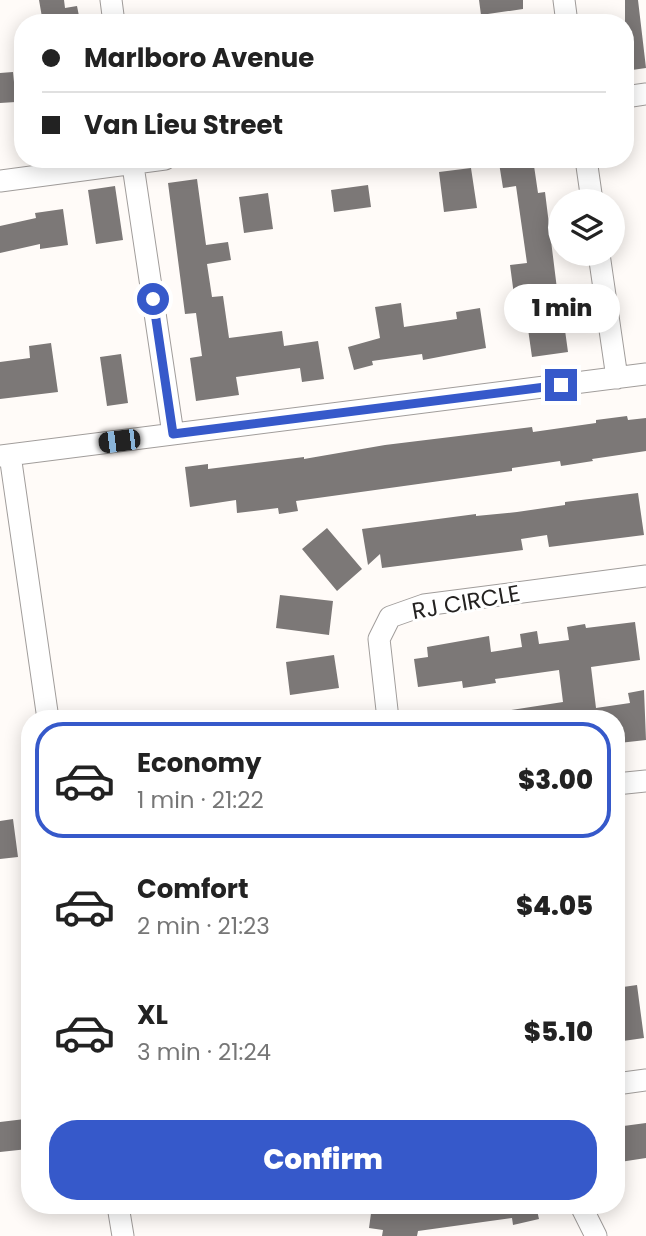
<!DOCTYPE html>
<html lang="en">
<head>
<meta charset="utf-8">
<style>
	:root { --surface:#fff; --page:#f2f2f2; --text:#222; --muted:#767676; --line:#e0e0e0; --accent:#3659ca }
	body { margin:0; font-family:Poppins,sans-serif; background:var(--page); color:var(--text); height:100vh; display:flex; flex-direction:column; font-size:26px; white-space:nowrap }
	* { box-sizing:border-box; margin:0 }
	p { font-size:23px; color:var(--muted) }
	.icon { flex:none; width:38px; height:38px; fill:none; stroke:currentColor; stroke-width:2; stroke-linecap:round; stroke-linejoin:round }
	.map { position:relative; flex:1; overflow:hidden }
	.side { position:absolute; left:21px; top:710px; width:604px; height:504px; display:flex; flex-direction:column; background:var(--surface); border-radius:28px; box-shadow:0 4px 18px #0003 }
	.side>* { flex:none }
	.banner { position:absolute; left:14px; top:14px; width:620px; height:154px; border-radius:28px; box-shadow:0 4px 18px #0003; display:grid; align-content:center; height:154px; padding:0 28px; background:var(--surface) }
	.controls { position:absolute; left:548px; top:189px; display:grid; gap:14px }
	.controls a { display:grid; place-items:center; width:77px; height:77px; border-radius:50%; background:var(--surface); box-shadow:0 4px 18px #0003; font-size:35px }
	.end { position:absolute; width:32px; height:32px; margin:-16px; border:9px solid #3659ca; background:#fff; box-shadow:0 0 0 4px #fff }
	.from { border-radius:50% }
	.bubble { position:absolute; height:49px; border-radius:24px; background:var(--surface); box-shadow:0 4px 18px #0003; font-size:23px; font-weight:800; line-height:49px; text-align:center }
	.car { position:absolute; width:21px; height:42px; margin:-21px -10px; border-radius:9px; box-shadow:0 0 5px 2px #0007; background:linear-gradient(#222 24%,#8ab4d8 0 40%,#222 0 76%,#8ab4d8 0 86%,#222 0) }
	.banner b { display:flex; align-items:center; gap:24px; height:66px; font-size:26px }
	.banner b+b { border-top:2px solid var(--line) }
	.banner i { width:18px; height:18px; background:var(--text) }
	ul { padding:12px 0 0; list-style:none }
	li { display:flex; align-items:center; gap:21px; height:116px; margin:0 14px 10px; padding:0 14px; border:4px solid transparent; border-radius:28px }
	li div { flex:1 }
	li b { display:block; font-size:26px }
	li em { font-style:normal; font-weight:800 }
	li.current { border-color:var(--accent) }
	li>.icon { width:63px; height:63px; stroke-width:1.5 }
	.primary-button { display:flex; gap:14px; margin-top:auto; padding:14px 28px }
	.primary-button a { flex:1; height:80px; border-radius:28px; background:var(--accent); color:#fff; font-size:28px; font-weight:800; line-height:80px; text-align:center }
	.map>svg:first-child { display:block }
	.building { fill:#7c7877 }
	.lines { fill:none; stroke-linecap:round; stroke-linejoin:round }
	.minor-casing { stroke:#a19d9b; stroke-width:23 }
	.minor { stroke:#fff; stroke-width:21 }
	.route { stroke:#3659ca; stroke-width:9 }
	.labels { text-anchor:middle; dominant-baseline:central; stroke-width:6; stroke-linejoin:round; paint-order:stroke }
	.street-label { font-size:23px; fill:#242221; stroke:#fff }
</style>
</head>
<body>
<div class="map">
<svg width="646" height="1236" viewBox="0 0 646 1236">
	<rect width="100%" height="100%" fill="#fffbf8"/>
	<path class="building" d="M39,0h25l1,8 12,-2 3,15 -37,2z
		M479,0h44v9l-42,6z
		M625,0h13l8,68 -21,3z
		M13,72l3,30 -16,1v-30z
		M511,159h22l5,34 7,-1 12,97 -10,1 5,35 12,-2 4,29 -36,5 -9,-63 -9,1 -4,-30 17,-2 -11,-77 -13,2 -4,-25z
		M471,168l6,40 -33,4 -5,-40z
		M197,179l9,66 22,-3 3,18 -24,4 5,33 11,-1 6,42 53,-7 2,15 34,-5 6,38 -22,3 -2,-14 -64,9 3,18 -43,6 -6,-43 12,-2 -6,-43 -11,1 -17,-131z
		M368,185l3,22 -37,5 -3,-22z
		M115,186l8,54 -27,4 -8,-54z
		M268,193l5,36 -29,4 -5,-36z
		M63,209l5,36 -28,4v-5l-40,9v-27l36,-8 -1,-5z
		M401,303l3,24 53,-8 -1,-7 24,-4 6,40 -63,12 -1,-6 -50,7 1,4 -19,5 -6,-23 32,-9 -5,-31z
		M51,343l7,49 -58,7v-37l30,-4 -1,-12z
		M121,354l7,49 -21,3 -7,-49z
		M627,416l1,4 18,-2v33l-54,8 1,2 -32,5 -1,-5 -48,7v3l-216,30 2,10 -19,3 -1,-6 -41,5 -1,-13 -46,7 -5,-40 23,-3v5l96,-12v2l81,-14 147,-18 1,5 63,-9v-3z
		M638,493l6,42 -95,12 -2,-12 -26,4 2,11 -141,18 -2,-14 -12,11 -6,-36 114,-15v2l41,-4 48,-7v-3z
		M327,528l35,41 -25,22 -35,-42z
		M280,595l53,6 -4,34 -53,-7z
		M635,622l5,38 -49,7 5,41 34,-5 -2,-10 16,-3 2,50 -27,3 -3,-24h-110l-1,-8 58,-9 -4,-32 -64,9 1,4 -33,5 -1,-7 -44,6 -4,-28 14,-2 -1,-10 62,-11 2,16 31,-5 -2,-13 17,-3 2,13 30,-4 -2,-13 18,-3 1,4z
		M334,655l5,33 -49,7 -4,-33z
		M13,819l5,38 -18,2v-38z
		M637,985l7,53 -28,4v-54z
		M25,1119l3,30 -28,3v-30z
		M646,1123v35l-26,4 -4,-35z
		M372,1206h164l3,13 -26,6 -1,-7 -94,13 -1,5h-35l1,-6 -14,-2z"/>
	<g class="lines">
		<defs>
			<path id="minor" d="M111,0l3,23
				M564,0l3,23
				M625,97l21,-3
				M132,159l41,275
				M586,159l6,42
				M0,181l165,-22
				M599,254l18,124
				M10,455l38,264
				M0,456l646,-82
				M388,719l-9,-80 11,-22 34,-12 222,-29
				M616,784l30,-3
				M616,1084l30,-4
				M118,1206l5,30
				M581,1206l15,30"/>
		</defs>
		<use href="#minor" class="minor-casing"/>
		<use href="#minor" class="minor"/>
	</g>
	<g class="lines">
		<path class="route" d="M153,299l20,135 388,-49"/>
	</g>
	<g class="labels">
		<g class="street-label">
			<text transform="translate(466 602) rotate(-10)">RJ CIRCLE</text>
		</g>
	</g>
</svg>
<div class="controls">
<a><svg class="icon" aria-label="layers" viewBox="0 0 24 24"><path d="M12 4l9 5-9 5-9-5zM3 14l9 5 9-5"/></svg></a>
</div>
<i class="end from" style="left:153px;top:299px"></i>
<i class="end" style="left:561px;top:385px"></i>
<div class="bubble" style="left:504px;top:284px;width:116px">1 min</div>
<i class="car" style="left:119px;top:441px;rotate:263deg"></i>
<div class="banner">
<b><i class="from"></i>Marlboro Avenue</b>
<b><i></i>Van Lieu Street</b>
</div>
<section class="side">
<ul>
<li class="current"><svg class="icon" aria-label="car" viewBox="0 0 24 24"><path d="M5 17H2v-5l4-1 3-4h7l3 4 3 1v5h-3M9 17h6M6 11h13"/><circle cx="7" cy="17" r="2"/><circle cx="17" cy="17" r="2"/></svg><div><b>Economy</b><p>1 min · 21:22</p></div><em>$3.00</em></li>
<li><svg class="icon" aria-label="car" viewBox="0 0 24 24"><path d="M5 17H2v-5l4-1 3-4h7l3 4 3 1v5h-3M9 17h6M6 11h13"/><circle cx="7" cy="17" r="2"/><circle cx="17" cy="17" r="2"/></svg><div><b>Comfort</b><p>2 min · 21:23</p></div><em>$4.05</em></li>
<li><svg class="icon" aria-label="car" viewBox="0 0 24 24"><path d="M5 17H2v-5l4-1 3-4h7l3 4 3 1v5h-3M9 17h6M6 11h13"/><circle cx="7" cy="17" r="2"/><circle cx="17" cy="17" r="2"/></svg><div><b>XL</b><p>3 min · 21:24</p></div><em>$5.10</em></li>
</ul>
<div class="primary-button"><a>Confirm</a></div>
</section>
</div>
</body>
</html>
